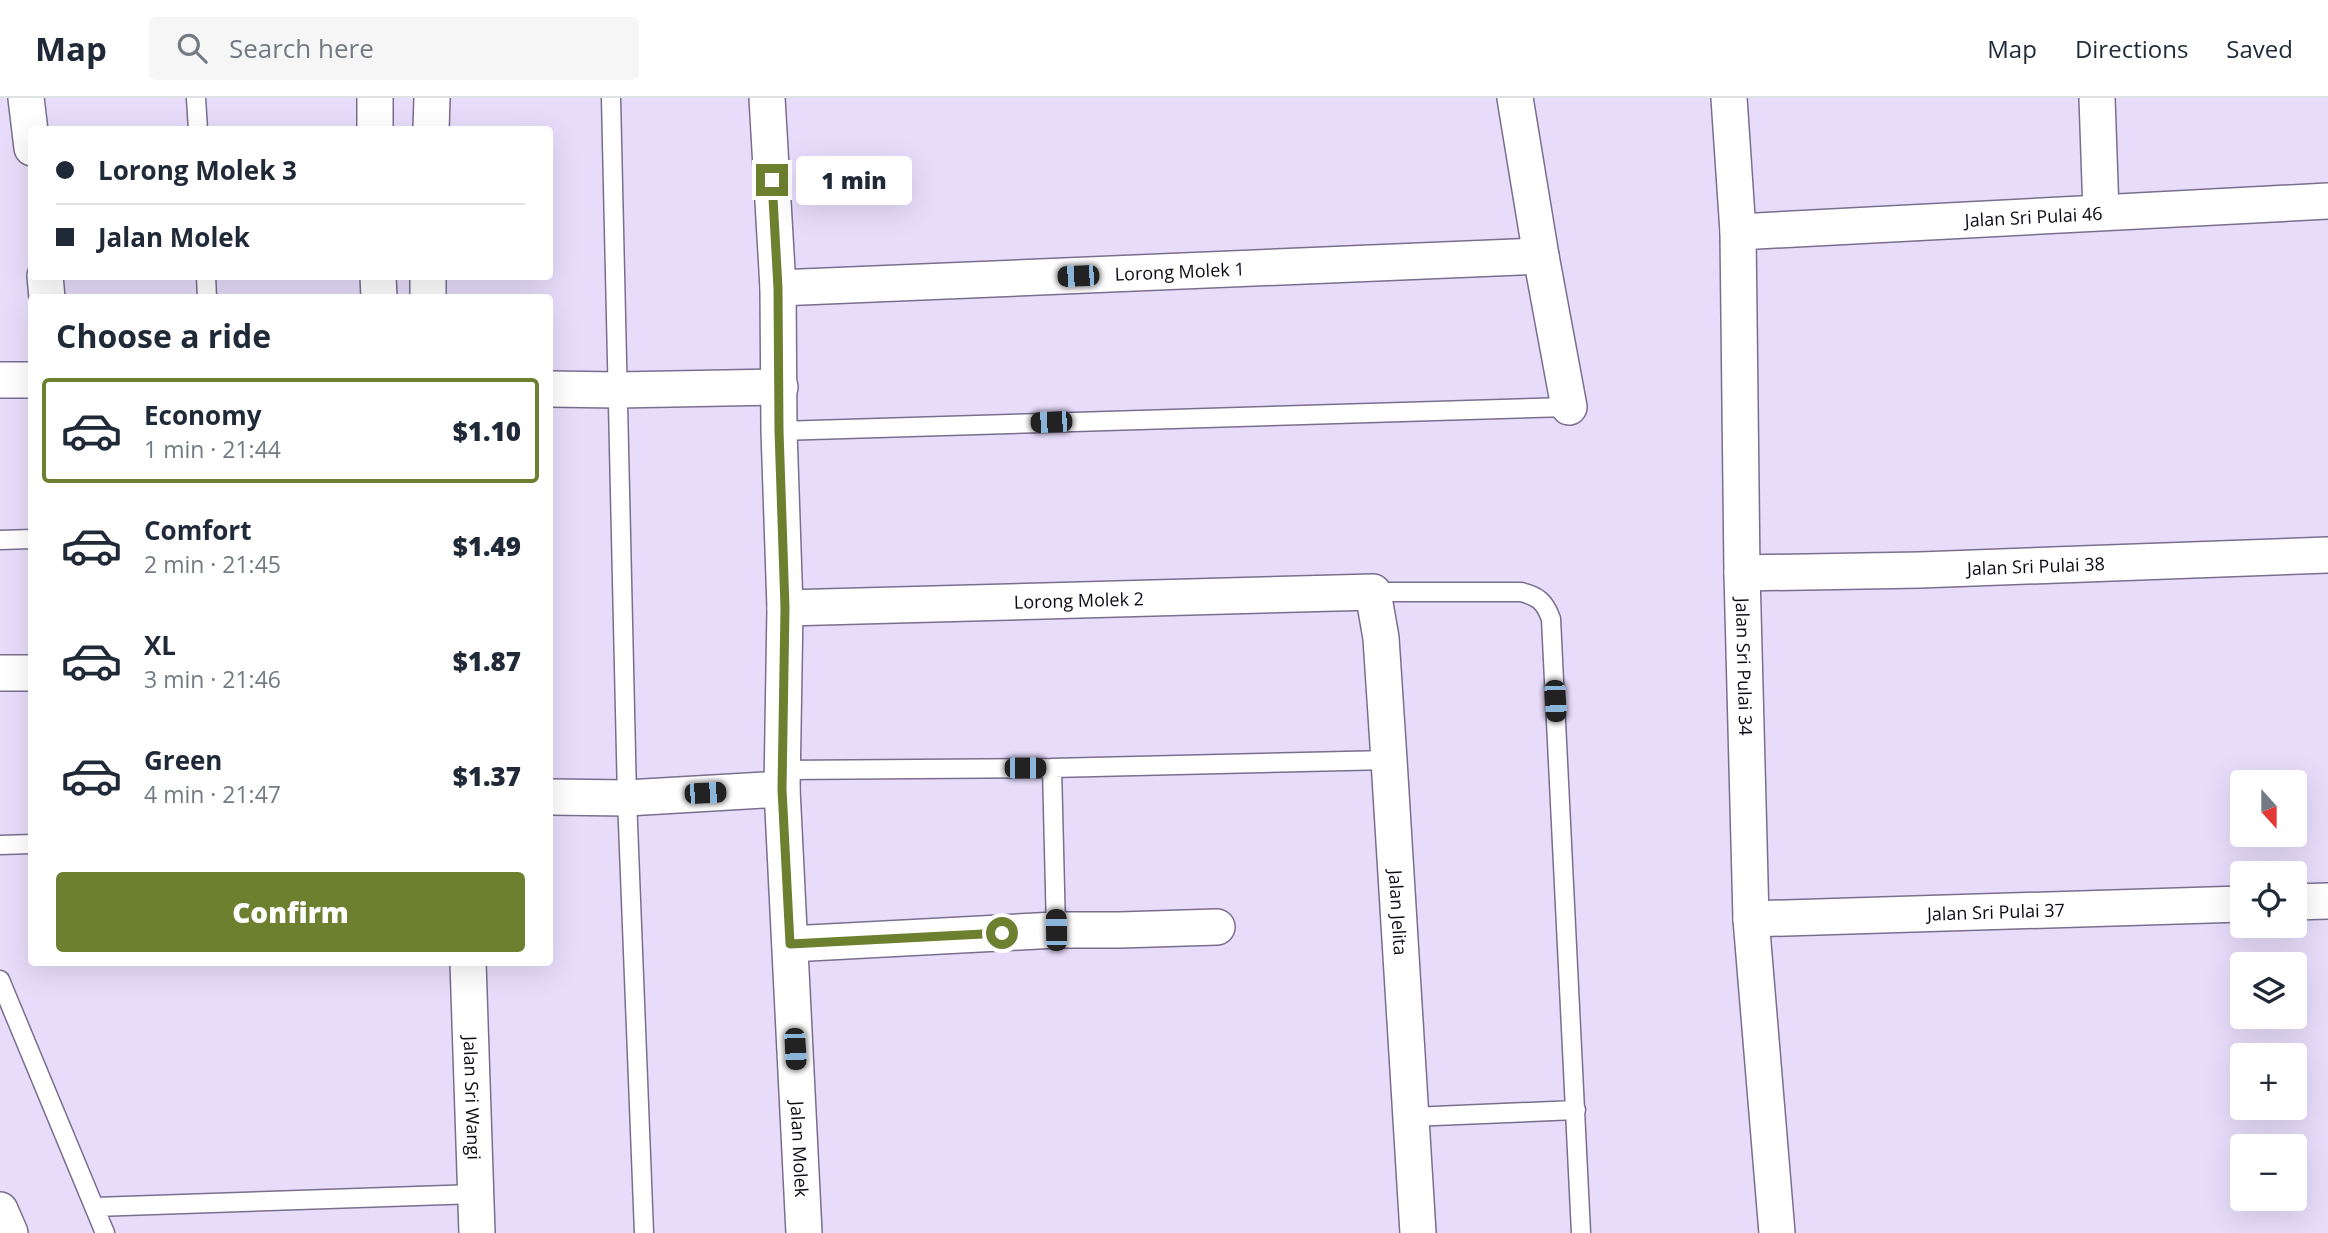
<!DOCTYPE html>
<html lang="en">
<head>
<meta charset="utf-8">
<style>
	:root { --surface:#fff; --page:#f6f6f7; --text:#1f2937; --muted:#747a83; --line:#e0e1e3; --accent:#6d8030 }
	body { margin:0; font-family:"Open Sans",sans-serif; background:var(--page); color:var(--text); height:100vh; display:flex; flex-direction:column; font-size:26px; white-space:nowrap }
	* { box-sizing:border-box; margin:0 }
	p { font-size:23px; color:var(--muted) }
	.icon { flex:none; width:38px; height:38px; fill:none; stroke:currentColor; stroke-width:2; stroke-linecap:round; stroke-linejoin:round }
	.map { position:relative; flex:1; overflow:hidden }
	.drawer { position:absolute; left:28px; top:196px; width:525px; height:672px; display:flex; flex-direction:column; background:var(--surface); border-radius:7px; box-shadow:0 7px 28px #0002 }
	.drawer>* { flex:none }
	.hud { position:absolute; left:28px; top:28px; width:525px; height:154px; border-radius:7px; box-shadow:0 7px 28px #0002; display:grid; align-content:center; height:154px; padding:0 28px; background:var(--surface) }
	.needle { width:46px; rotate:159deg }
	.buttons { position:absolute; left:2230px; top:672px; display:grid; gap:14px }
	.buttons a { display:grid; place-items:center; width:77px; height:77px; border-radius:7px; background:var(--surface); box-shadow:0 7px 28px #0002; font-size:35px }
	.end { position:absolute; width:32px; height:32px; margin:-16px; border:9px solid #6d8030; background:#fff; box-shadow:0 0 0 4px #fff }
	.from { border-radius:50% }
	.bubble { position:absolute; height:49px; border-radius:7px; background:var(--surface); box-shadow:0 7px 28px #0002; font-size:23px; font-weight:800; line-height:49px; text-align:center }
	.car { position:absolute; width:21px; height:42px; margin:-21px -10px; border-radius:9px; box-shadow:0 0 5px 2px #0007; background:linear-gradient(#222 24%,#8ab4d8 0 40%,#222 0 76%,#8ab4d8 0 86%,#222 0) }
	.hud b { display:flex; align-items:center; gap:24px; height:66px; font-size:26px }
	.hud b+b { border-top:2px solid var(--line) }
	.hud i { width:18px; height:18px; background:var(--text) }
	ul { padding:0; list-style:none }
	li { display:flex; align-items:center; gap:21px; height:105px; margin:0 14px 10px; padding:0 14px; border:4px solid transparent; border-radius:7px }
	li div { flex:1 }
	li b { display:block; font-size:26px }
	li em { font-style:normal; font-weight:800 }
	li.selected { border-color:var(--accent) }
	li>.icon { width:63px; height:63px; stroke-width:1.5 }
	h2 { padding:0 28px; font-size:32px; line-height:84px }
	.cta { display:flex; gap:14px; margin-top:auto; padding:14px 28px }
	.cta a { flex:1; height:80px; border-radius:7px; background:var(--accent); color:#fff; font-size:28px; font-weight:800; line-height:80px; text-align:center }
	header { display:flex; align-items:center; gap:42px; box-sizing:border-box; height:98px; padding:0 35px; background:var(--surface); border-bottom:2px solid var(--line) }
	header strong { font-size:33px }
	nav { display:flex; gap:38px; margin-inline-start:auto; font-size:24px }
	.search { width:490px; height:63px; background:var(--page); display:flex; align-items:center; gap:18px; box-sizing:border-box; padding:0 24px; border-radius:7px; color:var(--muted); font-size:26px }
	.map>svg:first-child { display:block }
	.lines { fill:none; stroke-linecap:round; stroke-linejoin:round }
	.lane-casing { stroke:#7a6e8f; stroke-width:21 }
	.street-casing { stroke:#7a6e8f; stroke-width:38 }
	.lane { stroke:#fff; stroke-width:18 }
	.street { stroke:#fff; stroke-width:35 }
	.route { stroke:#6d8030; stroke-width:9 }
	.labels { text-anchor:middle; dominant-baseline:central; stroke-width:7; stroke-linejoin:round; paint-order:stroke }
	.street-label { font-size:18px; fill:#0e0915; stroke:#f2edfc }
</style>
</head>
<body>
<header>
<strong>Map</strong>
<div class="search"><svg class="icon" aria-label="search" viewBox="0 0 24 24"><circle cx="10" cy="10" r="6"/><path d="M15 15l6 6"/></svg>Search here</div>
<nav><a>Map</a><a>Directions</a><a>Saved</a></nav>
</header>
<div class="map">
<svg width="2328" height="1135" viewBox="0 0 2328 1135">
	<rect width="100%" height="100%" fill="#e7ddfb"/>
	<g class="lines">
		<defs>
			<path id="lane" d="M196,0l2,32
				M611,0l16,700 17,435
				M206,178l1,22
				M779,333l790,-24
				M0,442l32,-1
				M1373,494h148c17,4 24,10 30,27l30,614
				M783,672l269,-2
				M0,747l32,-1
				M1056,832l-4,-162 337,-8
				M0,882l105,253
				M1411,1019l165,-7
				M95,1109l381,-13"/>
			<g id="street">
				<path d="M26,0l6,50"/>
				<path d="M375,0v32"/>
				<path id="s1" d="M767,0l11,190 1,143 6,177 -3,181 22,444"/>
				<path d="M1515,0l26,158 28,151"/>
				<path id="s2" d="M1729,0l9,134 4,341 9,346 26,314"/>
				<path d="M2097,0l4,114"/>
				<path d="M431,32l1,-32"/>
				<path id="s3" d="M1738,134l590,-31"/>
				<path d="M45,178l2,22"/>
				<path d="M378,178l1,22"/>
				<path id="s4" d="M778,190l763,-32"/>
				<path d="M428,200v-22"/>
				<path d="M0,282h32"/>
				<path d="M550,291l68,1 162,-3"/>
				<path id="s5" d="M1742,475l178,-3 408,-15"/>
				<path id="s6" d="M785,510l588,-16 8,46 8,122 29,473"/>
				<path d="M0,575h32"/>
				<path d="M550,699l77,1 155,-9"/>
				<path d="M2294,804l34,-1"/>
				<path id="s7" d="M1751,821l491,-15"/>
				<path d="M790,846l266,-14h64l97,-3"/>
				<path id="s8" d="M468,864l9,271"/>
				<path d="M0,1112l10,23"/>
			</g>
		</defs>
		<use href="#lane" class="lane-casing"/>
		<use href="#street" class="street-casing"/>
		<use href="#lane" class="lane"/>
		<use href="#street" class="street"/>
	</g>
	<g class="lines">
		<path class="route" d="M772,82l6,108 1,143 6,177 -3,181 8,155 212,-11"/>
	</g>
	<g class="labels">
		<g class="street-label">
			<text stroke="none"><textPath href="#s3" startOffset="296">Jalan Sri Pulai 46</textPath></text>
			<text stroke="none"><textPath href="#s4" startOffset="402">Lorong Molek 1</textPath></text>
			<text stroke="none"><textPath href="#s5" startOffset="294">Jalan Sri Pulai 38</textPath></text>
			<text stroke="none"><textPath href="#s6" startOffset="294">Lorong Molek 2</textPath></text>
			<text stroke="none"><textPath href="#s2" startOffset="569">Jalan Sri Pulai 34</textPath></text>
			<text stroke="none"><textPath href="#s6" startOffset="910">Jalan Jelita</textPath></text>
			<text stroke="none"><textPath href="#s7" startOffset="245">Jalan Sri Pulai 37</textPath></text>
			<text stroke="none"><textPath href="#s8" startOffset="136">Jalan Sri Wangi</textPath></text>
			<text stroke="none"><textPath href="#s1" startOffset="1052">Jalan Molek</textPath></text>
		</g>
	</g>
</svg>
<div class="buttons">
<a><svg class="needle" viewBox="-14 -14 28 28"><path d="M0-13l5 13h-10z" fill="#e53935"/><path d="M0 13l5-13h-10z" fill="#747a83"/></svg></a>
<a><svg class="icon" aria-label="locate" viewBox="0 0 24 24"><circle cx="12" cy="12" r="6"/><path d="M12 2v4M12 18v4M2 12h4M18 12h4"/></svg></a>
<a><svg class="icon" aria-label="layers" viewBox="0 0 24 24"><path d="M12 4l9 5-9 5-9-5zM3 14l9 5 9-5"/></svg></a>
<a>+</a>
<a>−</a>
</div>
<i class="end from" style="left:1002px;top:835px"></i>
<i class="end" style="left:772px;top:82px"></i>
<div class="bubble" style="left:796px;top:58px;width:116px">1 min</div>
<i class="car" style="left:1078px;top:178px;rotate:268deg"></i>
<i class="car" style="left:1051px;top:324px;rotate:268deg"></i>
<i class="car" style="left:1555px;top:603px;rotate:177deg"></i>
<i class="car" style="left:1025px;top:670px;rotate:90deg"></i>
<i class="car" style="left:705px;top:695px;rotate:87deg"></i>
<i class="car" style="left:1056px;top:832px;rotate:359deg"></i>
<i class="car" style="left:795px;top:951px;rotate:177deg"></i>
<div class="hud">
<b><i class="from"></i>Lorong Molek 3</b>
<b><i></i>Jalan Molek</b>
</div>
<section class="drawer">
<h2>Choose a ride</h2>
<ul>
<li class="selected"><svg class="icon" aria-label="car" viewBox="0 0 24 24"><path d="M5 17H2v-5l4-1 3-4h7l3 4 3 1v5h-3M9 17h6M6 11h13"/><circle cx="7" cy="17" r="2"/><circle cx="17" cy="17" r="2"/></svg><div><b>Economy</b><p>1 min · 21:44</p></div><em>$1.10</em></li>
<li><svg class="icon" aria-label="car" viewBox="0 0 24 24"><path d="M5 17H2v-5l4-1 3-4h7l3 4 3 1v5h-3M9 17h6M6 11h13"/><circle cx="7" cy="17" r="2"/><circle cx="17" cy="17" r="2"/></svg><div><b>Comfort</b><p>2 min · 21:45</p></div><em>$1.49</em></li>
<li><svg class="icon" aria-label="car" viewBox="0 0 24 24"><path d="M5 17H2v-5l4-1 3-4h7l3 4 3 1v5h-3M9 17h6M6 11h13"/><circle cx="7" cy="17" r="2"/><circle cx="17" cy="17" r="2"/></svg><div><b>XL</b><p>3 min · 21:46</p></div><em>$1.87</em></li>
<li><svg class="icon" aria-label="car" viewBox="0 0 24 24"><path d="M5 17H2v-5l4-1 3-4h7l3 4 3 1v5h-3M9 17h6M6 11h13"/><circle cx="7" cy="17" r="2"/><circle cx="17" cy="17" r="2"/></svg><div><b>Green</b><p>4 min · 21:47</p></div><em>$1.37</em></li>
</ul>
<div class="cta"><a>Confirm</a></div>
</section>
</div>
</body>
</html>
